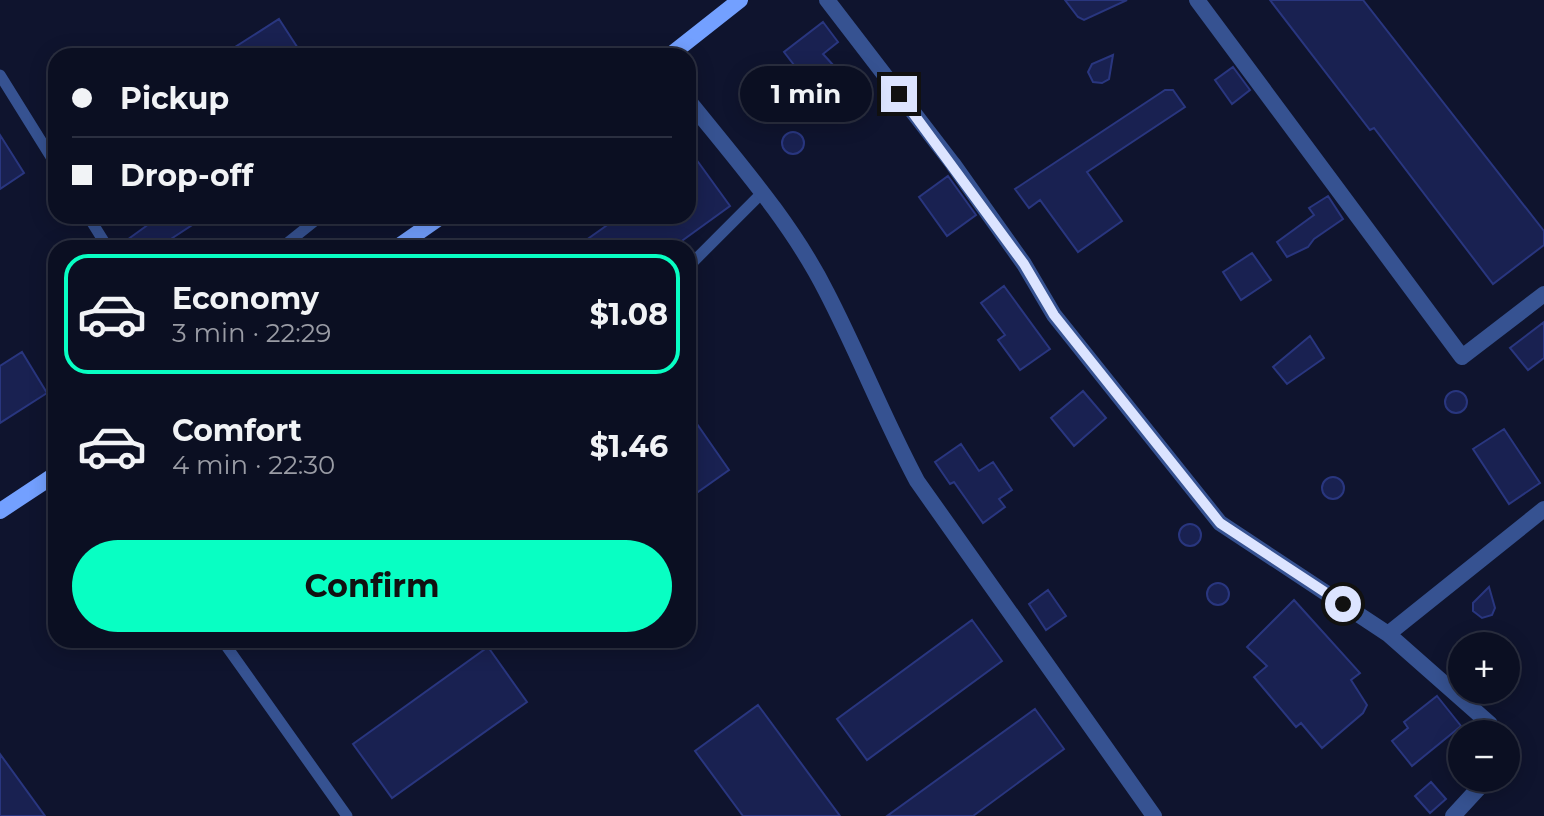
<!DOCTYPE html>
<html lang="en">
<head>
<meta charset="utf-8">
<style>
	:root { --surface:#0b0f22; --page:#191d2f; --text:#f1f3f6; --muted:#9a9ca5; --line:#2b2f40; --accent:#08ffc3 }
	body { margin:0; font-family:Montserrat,sans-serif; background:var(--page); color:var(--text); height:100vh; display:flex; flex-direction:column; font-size:30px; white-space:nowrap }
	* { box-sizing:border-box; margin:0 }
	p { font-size:26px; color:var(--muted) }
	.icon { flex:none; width:44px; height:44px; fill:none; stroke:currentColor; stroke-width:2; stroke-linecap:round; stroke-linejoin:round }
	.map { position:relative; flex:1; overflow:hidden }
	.panel { position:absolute; left:48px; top:240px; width:648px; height:408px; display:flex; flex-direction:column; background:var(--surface); border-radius:24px; box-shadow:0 4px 20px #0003,0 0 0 2px var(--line) }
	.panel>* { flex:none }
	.top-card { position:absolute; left:48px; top:48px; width:648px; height:176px; border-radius:24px; box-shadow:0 4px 20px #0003,0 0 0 2px var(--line); display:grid; align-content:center; height:176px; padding:0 24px; background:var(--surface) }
	.buttons { position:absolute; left:1448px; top:632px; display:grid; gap:16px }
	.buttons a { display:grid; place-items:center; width:72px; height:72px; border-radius:50%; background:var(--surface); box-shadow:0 4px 20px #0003,0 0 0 2px var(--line); font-size:40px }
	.end { position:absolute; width:36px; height:36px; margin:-18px; border:10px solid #dce4ff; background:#111; box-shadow:0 0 0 4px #111 }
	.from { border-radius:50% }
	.bubble { position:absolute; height:56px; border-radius:28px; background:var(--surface); box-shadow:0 4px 20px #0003,0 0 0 2px var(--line); font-size:26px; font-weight:700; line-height:56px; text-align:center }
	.top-card b { display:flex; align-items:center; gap:28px; height:76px; font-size:30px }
	.top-card b+b { border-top:2px solid var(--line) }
	.top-card i { width:20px; height:20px; background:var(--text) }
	ul { padding:14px 0 0; list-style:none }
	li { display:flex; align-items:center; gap:24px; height:120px; margin:0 16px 12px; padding:0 8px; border:4px solid transparent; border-radius:24px }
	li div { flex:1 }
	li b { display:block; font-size:30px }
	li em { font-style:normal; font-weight:700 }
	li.current { border-color:var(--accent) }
	li>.icon { width:72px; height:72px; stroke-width:1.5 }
	.primary-button { display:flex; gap:16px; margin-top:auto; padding:16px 24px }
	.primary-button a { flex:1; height:92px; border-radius:48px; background:var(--accent); color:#111; font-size:32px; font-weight:700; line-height:92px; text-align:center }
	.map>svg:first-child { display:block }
	.building { fill:#192151; stroke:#29367f; stroke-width:2 }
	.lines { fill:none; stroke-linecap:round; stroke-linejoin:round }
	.lane { stroke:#365291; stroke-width:11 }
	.street { stroke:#365291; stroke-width:16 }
	.secondary { stroke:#73a0ff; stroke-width:16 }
	.route { stroke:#dce4ff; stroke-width:10 }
</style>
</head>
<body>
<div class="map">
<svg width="1544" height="816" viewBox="0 0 1544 816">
	<rect width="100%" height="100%" fill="#0f142e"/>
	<path class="building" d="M1065,0h62l-43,20 -6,-3z
		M1270,0h93l181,231v14l-51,39 -119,-156 -4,2z
		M279,19l24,37h-82z
		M823,22l15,20 -15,12 23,25 -4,11 -6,1 -20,-14 -8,6 -24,-31z
		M1113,55l-4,24 -7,4 -9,-1 -5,-10 4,-8z
		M1233,67l17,23 -18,14 -17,-24z
		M1165,90h8l12,17 -98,65 35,49 -44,31 -38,-52 -11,8 -14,-19z
		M782 143a11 11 0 1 1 22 0a11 11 0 1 1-22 0Z
		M0,135l24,38 -24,16z
		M688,148l42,58 -58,42h-97l45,-32h68z
		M948,176l28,39 -29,21 -28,-39z
		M1328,196l15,23 -29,20 -6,8 -21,10 -10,-15 37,-27 -5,-7z
		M160,216h46l-49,32h-41z
		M1252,253l19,27 -30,20 -18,-28z
		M1004,286l46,63 -30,21 -22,-30 7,-5 -24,-32z
		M1544,322v36l-16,12 -18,-22z
		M1310,336l14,22 -37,26 -14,-17z
		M22,352l25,41 -47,30v-57z
		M1445 402a11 11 0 1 1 22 0a11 11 0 1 1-22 0Z
		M1083,391l23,27 -32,28 -23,-28z
		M688,411l41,59 -41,29z
		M1504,429l36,54 -31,21 -36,-55z
		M961,444l18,27 14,-9 19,28 -13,9 6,8 -22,16 -29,-41 -4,2 -15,-22z
		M1322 488a11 11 0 1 1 22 0a11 11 0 1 1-22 0Z
		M1179 535a11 11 0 1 1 22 0a11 11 0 1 1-22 0Z
		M1207 594a11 11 0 1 1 22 0a11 11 0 1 1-22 0Z
		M1489,587l6,21 -3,7 -10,3 -9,-7v-8z
		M1048,590l18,26 -20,14 -17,-26z
		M1294,600l66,73 -9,7 16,25 -4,8 -41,35 -21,-25 -5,4 -42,-50 13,-11 -20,-19z
		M972,620l30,41 -135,99 -30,-41z
		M488,647l39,55 -135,96 -39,-54z
		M1437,696l24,30 -49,40 -20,-25 16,-13 -4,-6z
		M758,705l82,111h-97l-48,-65z
		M1035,709l29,40 -91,67h-86z
		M0,754l45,62h-45z
		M1431,782l15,17 -16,14 -15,-17z"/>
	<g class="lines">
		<path class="lane" d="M0,75l56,90
			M88,216l20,32
			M281,248l40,-32
			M688,267l74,-74
			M222,640l125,176"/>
		<path class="street" d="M827,0l126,164 71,100 30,51 166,208 168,111 102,90 1,10
			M1197,0l265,357 82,-63
			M688,100c49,61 104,123 139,193 32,62 57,126 90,188l237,335
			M1388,634l156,-125
			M1453,816l35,-38"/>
		<path class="secondary" d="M669,56l71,-56
			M396,248l46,-32
			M0,511l56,-37"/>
	</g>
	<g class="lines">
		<path class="route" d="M899,94l125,170 30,51 166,208 123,81"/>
	</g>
</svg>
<div class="buttons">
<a>+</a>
<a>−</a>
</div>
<i class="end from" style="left:1343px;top:604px"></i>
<i class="end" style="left:899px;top:94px"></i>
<div class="bubble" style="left:740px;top:66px;width:132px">1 min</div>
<div class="top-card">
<b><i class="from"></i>Pickup</b>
<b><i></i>Drop-off</b>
</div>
<section class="panel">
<ul>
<li class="current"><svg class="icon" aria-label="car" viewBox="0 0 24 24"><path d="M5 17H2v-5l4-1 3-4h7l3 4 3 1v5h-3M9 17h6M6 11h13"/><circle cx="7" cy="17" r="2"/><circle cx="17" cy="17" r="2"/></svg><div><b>Economy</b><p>3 min · 22:29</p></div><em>$1.08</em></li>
<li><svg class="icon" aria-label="car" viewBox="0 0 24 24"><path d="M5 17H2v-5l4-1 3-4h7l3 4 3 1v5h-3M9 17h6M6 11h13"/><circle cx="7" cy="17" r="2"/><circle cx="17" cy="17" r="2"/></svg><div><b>Comfort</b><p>4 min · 22:30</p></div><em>$1.46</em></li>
</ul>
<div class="primary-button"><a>Confirm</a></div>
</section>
</div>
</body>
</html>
